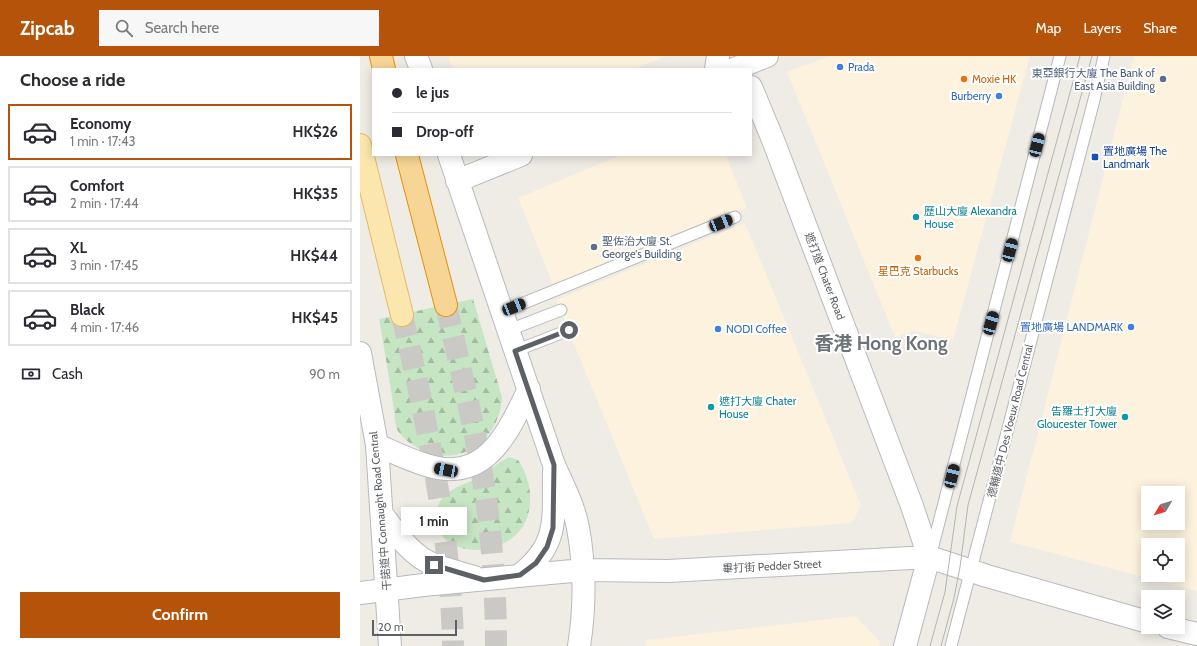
<!DOCTYPE html>
<html lang="en">
<head>
<meta charset="utf-8">
<style>
	:root { --surface:#fff; --page:#f7f7f7; --text:#2b2b33; --muted:#7c7c81; --line:#e1e1e2; --accent:#b45309 }
	body { margin:0; font-family:Cabin,"Noto Sans TC",sans-serif; background:var(--page); color:var(--text); height:100vh; display:flex; flex-direction:column; font-size:15px; white-space:nowrap }
	* { box-sizing:border-box; margin:0 }
	p { font-size:13px; color:var(--muted) }
	.icon { flex:none; width:22px; height:22px; fill:none; stroke:currentColor; stroke-width:2; stroke-linecap:round; stroke-linejoin:round }
	.map { position:relative; flex:1; overflow:hidden }
	.panel { display:flex; flex-direction:column; background:var(--surface); width:360px }
	.panel>* { flex:none }
	.hud { position:absolute; left:12px; top:12px; width:380px; height:88px; border-radius:0px; box-shadow:0 2px 10px #0003; display:grid; align-content:center; height:88px; padding:0 20px; background:var(--surface) }
	.needle { width:26px; rotate:232deg }
	.fabs { position:absolute; left:781px; top:430px; display:grid; gap:8px }
	.fabs a { display:grid; place-items:center; width:44px; height:44px; border-radius:0px; background:var(--surface); box-shadow:0 2px 10px #0003; font-size:20px }
	.scale { position:absolute; left:12px; bottom:10px; width:85px; box-sizing:border-box; padding-left:4px; border:2px solid #5d6165; border-top:0; font-size:11px; line-height:14px; white-space:nowrap; color:#5d6165; -webkit-text-stroke:3px #fff; paint-order:stroke }
	.end { position:absolute; width:18px; height:18px; margin:-9px; border:5px solid #5d6165; background:#fff; box-shadow:0 0 0 2px #fff }
	.from { border-radius:50% }
	.bubble { position:absolute; height:28px; border-radius:0px; background:var(--surface); box-shadow:0 2px 10px #0003; font-size:13px; font-weight:700; line-height:28px; text-align:center }
	.car { position:absolute; width:12px; height:24px; margin:-12px -6px; border-radius:5px; box-shadow:0 0 3px 1px #0007; background:linear-gradient(#222 24%,#8ab4d8 0 40%,#222 0 76%,#8ab4d8 0 86%,#222 0) }
	.hud b { display:flex; align-items:center; gap:14px; height:38px; font-size:15px }
	.hud b+b { border-top:1px solid var(--line) }
	.hud i { width:10px; height:10px; background:var(--text) }
	ul { padding:0; list-style:none }
	li { display:flex; align-items:center; gap:12px; height:56px; margin:0 8px 6px; padding:0 12px; border:2px solid var(--line); border-radius:0px }
	li div { flex:1 }
	li b { display:block; font-size:15px }
	li em { font-style:normal; font-weight:700 }
	li.on { border-color:var(--accent) }
	li>.icon { width:36px; height:36px; stroke-width:1.5 }
	h2 { padding:0 20px; font-size:18px; line-height:48px }
	.pay { display:flex; align-items:center; gap:10px; height:44px; padding:0 20px; font-size:15px }
	.pay p { margin-inline-start:auto }
	.cta { display:flex; gap:8px; margin-top:auto; padding:8px 20px }
	.cta a { flex:1; height:46px; border-radius:0px; background:var(--accent); color:#fff; font-size:16px; font-weight:700; line-height:46px; text-align:center }
	header { display:flex; align-items:center; gap:24px; box-sizing:border-box; height:56px; padding:0 20px; background:var(--accent); color:#fff }
	header strong { font-size:19px }
	nav { display:flex; gap:22px; margin-inline-start:auto; font-size:14px }
	.search { width:280px; height:36px; background:var(--page); display:flex; align-items:center; gap:10px; box-sizing:border-box; padding:0 14px; border-radius:0px; color:var(--muted); font-size:15px }
	main { display:flex; flex:1; min-height:0 }
	.map>svg:first-child { display:block }
	.commercial { fill:#fcf2dd; fill-rule:evenodd }
	.forest { fill:url(#forest-firs) }
	.lines { fill:none; stroke-linecap:round; stroke-linejoin:round }
	.primary-tunnel { stroke:#cac9c5; stroke-width:22; stroke-dasharray:22 11; stroke-linecap:butt }
	.highway-tunnel { stroke:#cac9c5; stroke-width:22; stroke-dasharray:22 11; stroke-linecap:butt }
	.lane-casing { stroke:#b5b8bb; stroke-width:13 }
	.secondary-casing { stroke:#b7babe; stroke-width:24 }
	.primary-casing { stroke:#eab863; stroke-width:24 }
	.highway-casing { stroke:#e78f0c; stroke-width:24 }
	.lane { stroke:#fff; stroke-width:11 }
	.secondary { stroke:#fff; stroke-width:22 }
	.primary { stroke:#fbe7ae; stroke-width:22 }
	.highway { stroke:#f7d594; stroke-width:22 }
	.tram { stroke:#b3b4b5; stroke-width:1 }
	.route { stroke:#5d6165; stroke-width:5 }
	.shop-dot { fill:#3f7fe0; stroke:#fff; stroke-width:1.5 }
	.food-dot { fill:#e8710a; stroke:#fff; stroke-width:1.5 }
	.service-dot { fill:#5c6f8a; stroke:#fff; stroke-width:1.5 }
	.transit-dot { fill:#1a4fb4; stroke:#fff; stroke-width:1.5 }
	.culture-dot { fill:#0f9aa8; stroke:#fff; stroke-width:1.5 }
	.labels { text-anchor:middle; dominant-baseline:central; stroke-width:4; stroke-linejoin:round; paint-order:stroke }
	.shop-label { font-size:11px; fill:#366cbe; stroke:#fff; text-anchor:start }
	.service-label { font-size:11px; fill:#4e5e75; stroke:#fff; text-anchor:end }
	.food-label { font-size:11px; fill:#c56008; stroke:#fff; text-anchor:start }
	.transit-label { font-size:11px; fill:#164399; stroke:#fff; text-anchor:start }
	.culture-label { font-size:11px; fill:#0d838f; stroke:#fff; text-anchor:start }
	.street-label { font-size:11px; fill:#5d6165; stroke:#fff }
	.town-label { font-size:19px; font-weight:bold; fill:#6e7377; stroke:#fff }
</style>
</head>
<body>
<header>
<strong>Zipcab</strong>
<div class="search"><svg class="icon" aria-label="search" viewBox="0 0 24 24"><circle cx="10" cy="10" r="6"/><path d="M15 15l6 6"/></svg>Search here</div>
<nav><a>Map</a><a>Layers</a><a>Share</a></nav>
</header>
<main>
<section class="panel">
<h2>Choose a ride</h2>
<ul>
<li class="on"><svg class="icon" aria-label="car" viewBox="0 0 24 24"><path d="M5 17H2v-5l4-1 3-4h7l3 4 3 1v5h-3M9 17h6M6 11h13"/><circle cx="7" cy="17" r="2"/><circle cx="17" cy="17" r="2"/></svg><div><b>Economy</b><p>1 min · 17:43</p></div><em>HK$26</em></li>
<li><svg class="icon" aria-label="car" viewBox="0 0 24 24"><path d="M5 17H2v-5l4-1 3-4h7l3 4 3 1v5h-3M9 17h6M6 11h13"/><circle cx="7" cy="17" r="2"/><circle cx="17" cy="17" r="2"/></svg><div><b>Comfort</b><p>2 min · 17:44</p></div><em>HK$35</em></li>
<li><svg class="icon" aria-label="car" viewBox="0 0 24 24"><path d="M5 17H2v-5l4-1 3-4h7l3 4 3 1v5h-3M9 17h6M6 11h13"/><circle cx="7" cy="17" r="2"/><circle cx="17" cy="17" r="2"/></svg><div><b>XL</b><p>3 min · 17:45</p></div><em>HK$44</em></li>
<li><svg class="icon" aria-label="car" viewBox="0 0 24 24"><path d="M5 17H2v-5l4-1 3-4h7l3 4 3 1v5h-3M9 17h6M6 11h13"/><circle cx="7" cy="17" r="2"/><circle cx="17" cy="17" r="2"/></svg><div><b>Black</b><p>4 min · 17:46</p></div><em>HK$45</em></li>
</ul>
<div class="pay"><svg class="icon" aria-label="cash" viewBox="0 0 24 24"><path d="M3 7h18v10H3z"/><circle cx="12" cy="12" r="2"/></svg>Cash<p>90 m</p></div>
<div class="cta"><a>Confirm</a></div>
</section>
<div class="map">
<svg width="837" height="590" viewBox="0 0 837 590">
	<defs>
		<pattern id="forest-firs" width="22" height="20" patternUnits="userSpaceOnUse"><rect width="22" height="20" fill="#c6e5c3"/><path d="M5 1l3.5 6h-7zM16 11l3.5 6h-7z" fill="#a4bda2"/></pattern>
	</defs>
	<rect width="100%" height="100%" fill="#efece5"/>
	<path class="commercial" d="M88,0h219l-33,13h-181z
		M469,0h201l-77,284 -38,-9 -20,6 -108,-265z
		M774,0h63v535l-187,-49zM788,437h30v30h-30zM788,489h30v30h-30z
		M261,99h105l21,53 -193,79 -36,-89z
		M385,167l116,282 -9,18 -198,16 -98,-239z
		M495,560l25,26 -1,4h-234l1,-6z"/>
	<path class="forest" d="M113,243l29,98c-2,40 -37,71 -78,54 -9,-4 -20,-11 -26,-20 -4,-7 -3,-20 -5,-27 -4,-28 -9,-57 -14,-85z
		M149,401l9,3c11,16 15,35 10,55 -13,46 -95,47 -91,0 0,-7 2,-14 7,-20 3,-2 7,-4 10,-6 7,-5 15,-6 22,-11 12,-6 21,-15 33,-21z"/>
	<g class="lines">
		<path class="primary-tunnel" d="M42,259c25,109 49,218 51,331"/>
		<path class="highway-tunnel" d="M86,249c15,67 32,134 41,202 6,46 9,92 9,139"/>
		<defs>
			<path id="lane" d="M142,256l233,-95
				M149,274l52,-20
				M155,295l54,-21
				M571,497l129,-497
				M591,590l143,-546 10,-44"/>
			<path id="secondary" d="M56,0l5,13
				M356,13l2,-13
				M374,13l33,-13
				M391,31l22,53 139,366 17,51
				M89,99l105,310c9,20 20,41 24,63 7,38 7,80 1,118
				M97,125l64,-26
				M0,297l17,92 13,201
				M17,389c16,7 32,15 49,20 60,19 81,-31 103,-76
				M22,458c14,19 30,43 53,51 13,5 26,8 39,12
				M160,519c40,-31 33,-57 34,-103
				M0,537l63,-8 160,-15 85,1 261,-14 58,19 161,46
				M808,571l29,7
				M545,590l24,-89"/>
			<path id="primary" d="M0,89l42,170"/>
			<path id="highway" d="M21,0l3,13
				M47,99l39,150"/>
		</defs>
		<use href="#lane" class="lane-casing"/>
		<use href="#secondary" class="secondary-casing"/>
		<use href="#primary" class="primary-casing"/>
		<use href="#highway" class="highway-casing"/>
		<use href="#lane" class="lane"/>
		<use href="#secondary" class="secondary"/>
		<use href="#primary" class="primary"/>
		<use href="#highway" class="highway"/>
		<path class="tram" d="M570,590l15,-54 12,-86 123,-450
			M581,590l13,-48 6,-31 8,-62 124,-449"/>
	</g>
	<g class="lines">
		<path class="route" d="M74,509l50,15 36,-5 16,-12 11,-16 6,-19 1,-63 -39,-114 54,-21"/>
	</g>
	<g class="shop-dot">
		<circle cx="480" cy="11" r="4"/>
		<circle cx="639" cy="40" r="4"/>
		<circle cx="771" cy="271" r="4"/>
		<circle cx="358" cy="273" r="4"/>
	</g>
	<g class="food-dot">
		<circle cx="604" cy="23" r="4"/>
		<circle cx="558" cy="202" r="4"/>
	</g>
	<g class="service-dot">
		<circle cx="803" cy="23" r="4"/>
		<circle cx="234" cy="191" r="4"/>
	</g>
	<rect class="transit-dot" x="731" y="97" width="8" height="8" rx="2"/>
	<g class="culture-dot">
		<circle cx="556" cy="161" r="4"/>
		<circle cx="351" cy="351" r="4"/>
		<circle cx="765" cy="361" r="4"/>
	</g>
	<g class="labels">
		<g class="shop-label">
			<text x="488" y="11">Prada</text>
			<text x="631" y="40" text-anchor="end">Burberry</text>
			<text x="763" y="271" text-anchor="end">置地廣場 LANDMARK</text>
			<text x="366" y="273">NODI Coffee</text>
		</g>
		<g class="service-label">
			<text x="795" y="17">東亞銀行大廈 The Bank of<tspan x="795" dy="13">East Asia Building</tspan></text>
			<text x="242" y="185" text-anchor="start">聖佐治大廈 St.<tspan x="242" dy="13">George's Building</tspan></text>
		</g>
		<g class="food-label">
			<text x="612" y="23">Moxie HK</text>
			<text x="558" y="215" text-anchor="middle">星巴克 Starbucks</text>
		</g>
		<g class="transit-label">
			<text x="743" y="95">置地廣場 The<tspan x="743" dy="13">Landmark</tspan></text>
		</g>
		<g class="culture-label">
			<text x="564" y="155">歷山大廈 Alexandra<tspan x="564" dy="13">House</tspan></text>
			<text x="359" y="345">遮打大廈 Chater<tspan x="359" dy="13">House</tspan></text>
			<text x="757" y="355" text-anchor="end">告羅士打大廈<tspan x="757" dy="13">Gloucester Tower</tspan></text>
		</g>
		<g class="street-label">
			<text transform="translate(465 220) rotate(69)">遮打道 Chater Road</text>
			<text transform="translate(650 365) rotate(-76)">德輔道中 Des Voeux Road Central</text>
			<text transform="translate(20 455) rotate(-95)">干諾道中 Connaught Road Central</text>
			<text transform="translate(412 510) rotate(-3)">畢打街 Pedder Street</text>
		</g>
		<g class="town-label">
			<text x="521" y="287">香港 Hong Kong</text>
		</g>
	</g>
</svg>
<div class="fabs">
<a><svg class="needle" viewBox="-14 -14 28 28"><path d="M0-13l5 13h-10z" fill="#e53935"/><path d="M0 13l5-13h-10z" fill="#7c7c81"/></svg></a>
<a><svg class="icon" aria-label="locate" viewBox="0 0 24 24"><circle cx="12" cy="12" r="6"/><path d="M12 2v4M12 18v4M2 12h4M18 12h4"/></svg></a>
<a><svg class="icon" aria-label="layers" viewBox="0 0 24 24"><path d="M12 4l9 5-9 5-9-5zM3 14l9 5 9-5"/></svg></a>
</div>
<div class="scale">20 m</div>
<i class="end from" style="left:209px;top:274px"></i>
<i class="end" style="left:74px;top:509px"></i>
<div class="bubble" style="left:41px;top:451px;width:66px">1 min</div>
<i class="car" style="left:677px;top:89px;rotate:14deg"></i>
<i class="car" style="left:361px;top:167px;rotate:68deg"></i>
<i class="car" style="left:650px;top:194px;rotate:15deg"></i>
<i class="car" style="left:154px;top:251px;rotate:68deg"></i>
<i class="car" style="left:631px;top:267px;rotate:16deg"></i>
<i class="car" style="left:86px;top:414px;rotate:281deg"></i>
<i class="car" style="left:592px;top:420px;rotate:14deg"></i>
<div class="hud">
<b><i class="from"></i>le jus</b>
<b><i></i>Drop-off</b>
</div>
</div>
</main>
</body>
</html>
